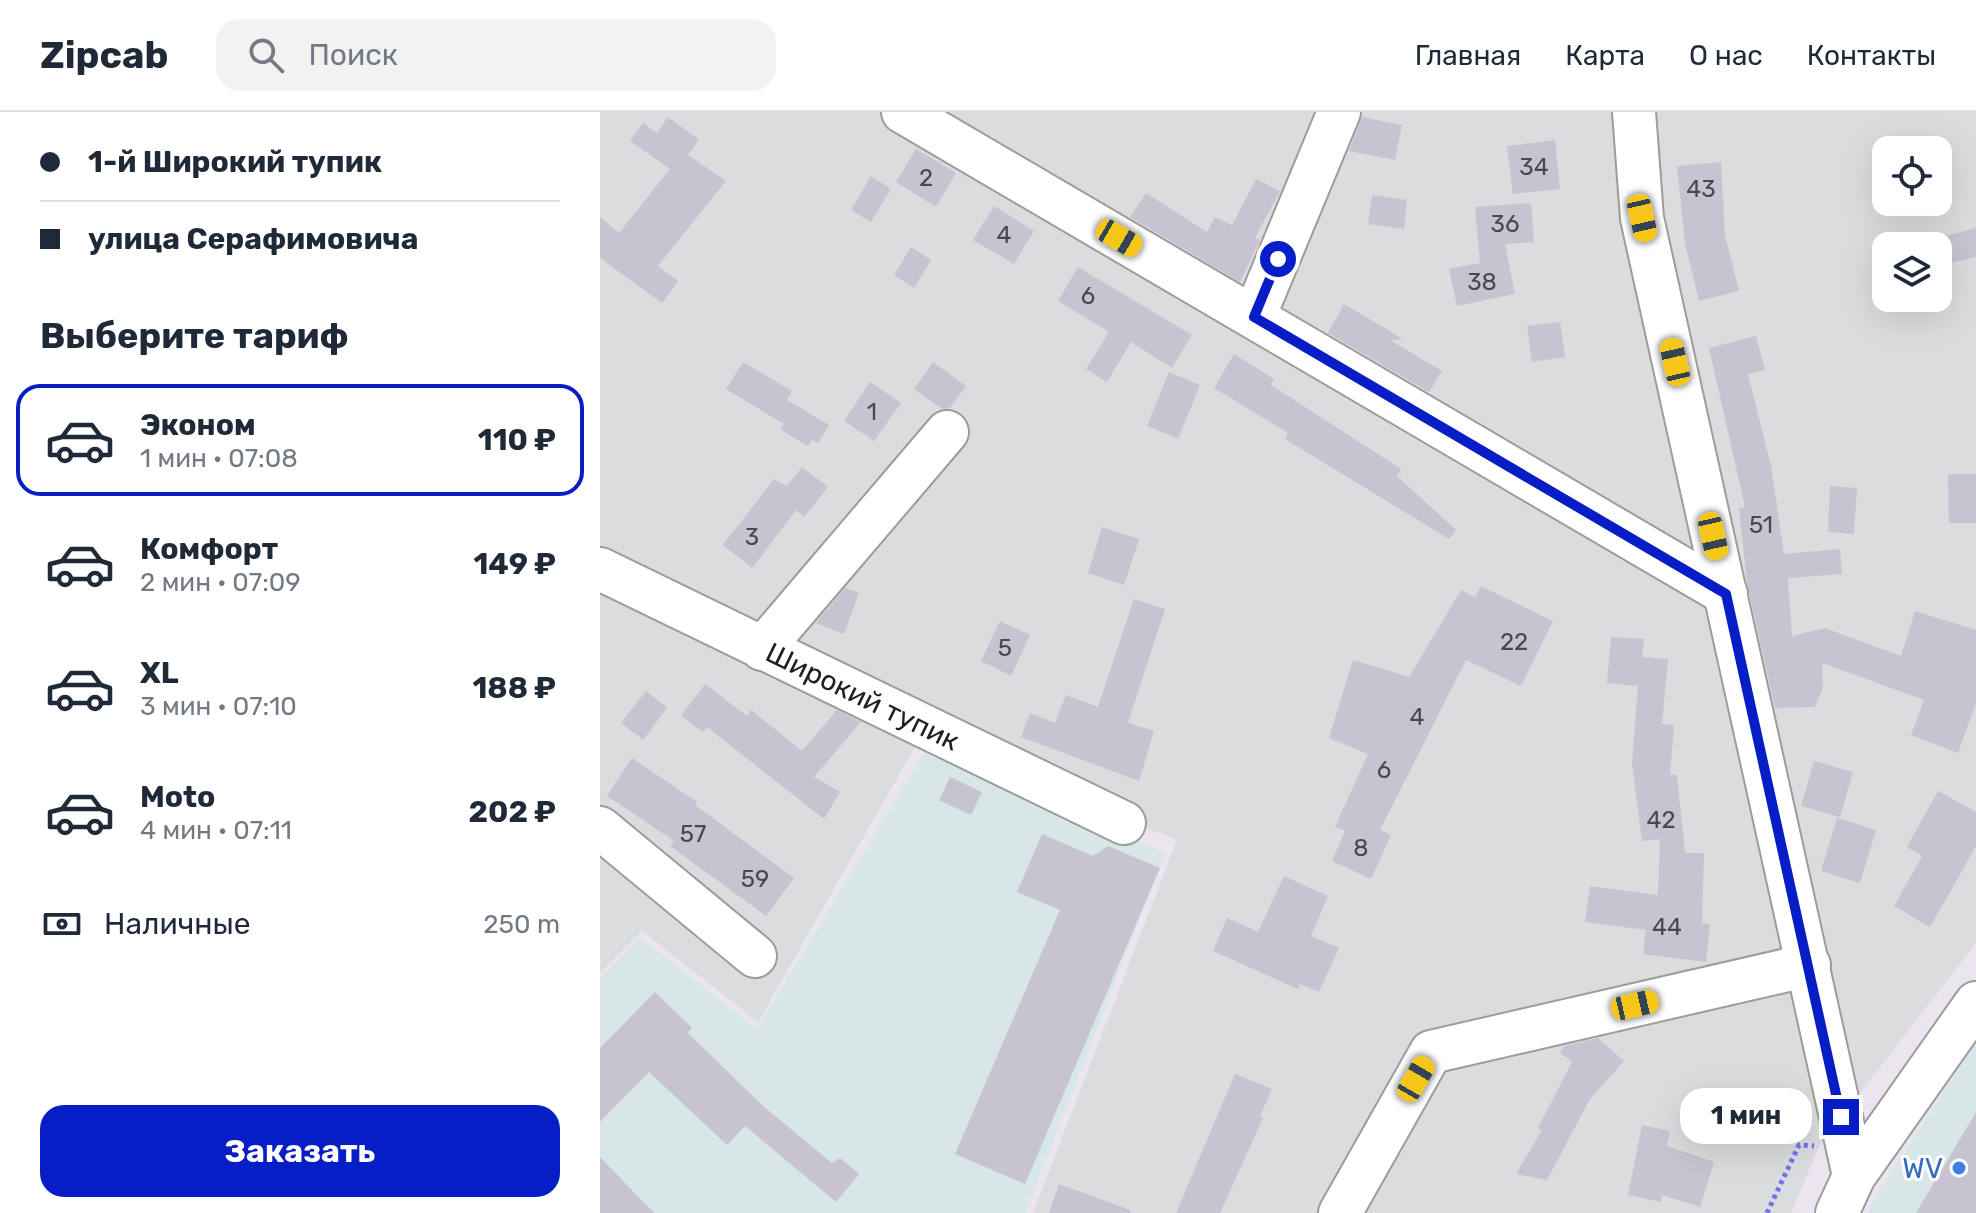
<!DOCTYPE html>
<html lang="ru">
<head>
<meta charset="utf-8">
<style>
	:root { --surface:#fff; --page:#f2f2f3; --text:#1f2937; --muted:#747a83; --line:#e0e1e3; --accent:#071dc6 }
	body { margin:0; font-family:Rubik,sans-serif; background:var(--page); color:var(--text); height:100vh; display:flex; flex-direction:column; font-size:30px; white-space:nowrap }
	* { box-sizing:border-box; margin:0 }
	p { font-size:26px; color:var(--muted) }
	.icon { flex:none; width:44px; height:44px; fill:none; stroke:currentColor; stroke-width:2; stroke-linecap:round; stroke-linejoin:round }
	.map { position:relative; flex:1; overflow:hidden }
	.drawer { display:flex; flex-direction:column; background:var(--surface); width:600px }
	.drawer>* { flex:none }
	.guide { display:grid; align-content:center; height:176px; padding:0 40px; background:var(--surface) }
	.controls { position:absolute; left:1272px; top:24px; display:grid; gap:16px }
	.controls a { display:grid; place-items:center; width:80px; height:80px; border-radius:16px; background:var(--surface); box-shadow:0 8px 32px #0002; font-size:40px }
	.end { position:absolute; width:36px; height:36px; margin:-18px; border:10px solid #071dc6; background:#fff; box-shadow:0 0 0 4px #fff }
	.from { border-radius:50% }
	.bubble { position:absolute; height:56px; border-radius:24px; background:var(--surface); box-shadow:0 8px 32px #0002; font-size:26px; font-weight:700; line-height:56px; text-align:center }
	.car { position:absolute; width:24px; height:48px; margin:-24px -12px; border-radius:10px; box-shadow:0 0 6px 2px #0007; background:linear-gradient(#f5c518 24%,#345 0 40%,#f5c518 0 76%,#345 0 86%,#f5c518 0) }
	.guide b { display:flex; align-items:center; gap:28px; height:76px; font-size:30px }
	.guide b+b { border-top:2px solid var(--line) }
	.guide i { width:20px; height:20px; background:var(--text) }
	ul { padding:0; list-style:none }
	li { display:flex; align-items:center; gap:24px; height:112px; margin:0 16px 12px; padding:0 24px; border:4px solid transparent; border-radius:24px }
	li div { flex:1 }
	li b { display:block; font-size:30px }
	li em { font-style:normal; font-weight:700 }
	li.selected { border-color:var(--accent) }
	li>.icon { width:72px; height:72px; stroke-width:1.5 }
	h2 { padding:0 40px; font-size:36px; line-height:96px }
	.pay { display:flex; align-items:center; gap:20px; height:88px; padding:0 40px; font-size:30px }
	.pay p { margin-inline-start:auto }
	.primary-button { display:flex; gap:16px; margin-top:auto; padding:16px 40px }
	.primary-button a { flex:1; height:92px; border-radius:24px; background:var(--accent); color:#fff; font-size:32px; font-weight:700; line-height:92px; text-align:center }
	header { display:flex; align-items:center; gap:48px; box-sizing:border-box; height:112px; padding:0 40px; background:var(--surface); border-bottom:2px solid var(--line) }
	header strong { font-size:38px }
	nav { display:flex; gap:44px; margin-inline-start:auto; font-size:28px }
	.search { width:560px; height:72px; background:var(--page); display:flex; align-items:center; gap:20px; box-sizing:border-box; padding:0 28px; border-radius:24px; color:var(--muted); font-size:30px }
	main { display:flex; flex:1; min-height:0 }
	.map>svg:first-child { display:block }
	.residential { fill:#dbdcdd; fill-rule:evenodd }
	.industrial { fill:#d7e7e8 }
	.building { fill:#c8c3d1 }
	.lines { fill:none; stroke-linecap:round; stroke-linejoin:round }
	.minor-casing { stroke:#9c9c9c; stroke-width:46 }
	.path { stroke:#7072f5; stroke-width:5; stroke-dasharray:4 4; stroke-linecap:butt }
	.minor { stroke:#fff; stroke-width:42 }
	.route { stroke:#071dc6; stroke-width:10 }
	.shop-dot { fill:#3f7fe0; stroke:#fff; stroke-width:3 }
	.labels { text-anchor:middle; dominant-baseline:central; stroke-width:6; stroke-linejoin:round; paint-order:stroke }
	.number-label { font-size:24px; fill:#49484c }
	.street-label { font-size:28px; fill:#1f1f1f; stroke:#fff }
	.shop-label { font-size:28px; fill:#366cbe; stroke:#fff; text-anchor:end }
</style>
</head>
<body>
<header>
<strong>Zipcab</strong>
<div class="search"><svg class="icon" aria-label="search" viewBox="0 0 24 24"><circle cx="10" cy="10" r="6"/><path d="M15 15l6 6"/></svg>Поиск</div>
<nav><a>Главная</a><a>Карта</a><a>О нас</a><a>Контакты</a></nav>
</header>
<main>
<section class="drawer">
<div class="guide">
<b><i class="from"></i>1-й Широкий тупик</b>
<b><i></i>улица Серафимовича</b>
</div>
<h2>Выберите тариф</h2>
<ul>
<li class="selected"><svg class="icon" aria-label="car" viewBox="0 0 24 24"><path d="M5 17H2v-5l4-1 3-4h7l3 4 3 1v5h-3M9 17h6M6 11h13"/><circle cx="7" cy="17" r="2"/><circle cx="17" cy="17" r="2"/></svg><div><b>Эконом</b><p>1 мин · 07:08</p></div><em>110 ₽</em></li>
<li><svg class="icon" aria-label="car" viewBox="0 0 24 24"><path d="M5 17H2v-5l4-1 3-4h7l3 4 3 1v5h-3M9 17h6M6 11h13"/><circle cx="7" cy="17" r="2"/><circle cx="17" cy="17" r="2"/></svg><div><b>Комфорт</b><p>2 мин · 07:09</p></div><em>149 ₽</em></li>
<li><svg class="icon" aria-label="car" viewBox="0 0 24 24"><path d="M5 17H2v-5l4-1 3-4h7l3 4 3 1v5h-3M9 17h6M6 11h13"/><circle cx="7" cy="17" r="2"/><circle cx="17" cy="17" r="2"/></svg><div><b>XL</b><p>3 мин · 07:10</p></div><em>188 ₽</em></li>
<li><svg class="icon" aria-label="car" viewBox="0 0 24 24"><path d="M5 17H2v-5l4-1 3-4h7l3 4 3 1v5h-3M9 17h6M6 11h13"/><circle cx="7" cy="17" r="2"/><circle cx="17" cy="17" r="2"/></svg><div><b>Moto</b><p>4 мин · 07:11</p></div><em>202 ₽</em></li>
</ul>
<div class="pay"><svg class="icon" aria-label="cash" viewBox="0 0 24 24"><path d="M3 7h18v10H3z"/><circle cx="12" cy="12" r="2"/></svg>Наличные<p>250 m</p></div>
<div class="primary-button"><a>Заказать</a></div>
</section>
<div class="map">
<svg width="1376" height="1101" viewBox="0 0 1376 1101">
	<rect width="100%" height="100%" fill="#ebe5ef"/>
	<path class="residential" d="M0,0h1376v831l-157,203 -28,67h-758l144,-373 -257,-102 -162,284 -116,-91 -42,42zM1286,38h52v52h-52zM1286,134h52v52h-52z"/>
	<path class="industrial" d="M324,641l241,100 -140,360h-425v-234l40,-42 117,92z
		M1376,931v170h-108l5,-13z"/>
	<path class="building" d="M68,5l31,23 -11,15 38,26 -68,85 20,15 -16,22 -62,-45v-41l19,16 51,-64 -40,-28 13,-18 14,10z
		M762,5l40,8 -7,35 -46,-9z
		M955,28l5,49 -47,5 -6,-48z
		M316,37l40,24 -20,34 -40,-25z
		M1121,50l4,73 14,56 -40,10 -14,-58 -8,-77z
		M271,64l20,13 -20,33 -20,-12z
		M656,67l24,12 -25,47 5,2 -20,42 -110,-65 16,-24 61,39 8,-15 17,8z
		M772,83l35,5 -3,29 -36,-5z
		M931,91l3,39 -29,2 10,50 -58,12 -8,-37 31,-6 -5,-56z
		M394,94l40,25 -20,33 -41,-24z
		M1376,116v29l-38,9v-28z
		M311,135l20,13 -17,28 -20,-13z
		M478,155l114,68 -20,33 -41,-26 -24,40 -21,-13 23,-37 -51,-31z
		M744,192l59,35 -13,1 52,31 -13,21 -101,-59z
		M960,210l5,35 -33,5 -5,-36z
		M1156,224l9,34 -17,4 23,92 13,88 56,-5 2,25 -54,4 4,58 33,-8 76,28 14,-45 61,19v73l-18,50 -47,-18 13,-35 -102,-37 1,25 -8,19 -40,1 -28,-125 -8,-75 6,-1 -36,-159z
		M634,242l40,25 -3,6 130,84 -4,7 59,54 -7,9 -164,-100 3,-6 -74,-45z
		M143,250l49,29 -5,9 42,25 -11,18 -6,-3 -4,6 -27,-16 3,-6 -58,-35z
		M333,250l33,24 -16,22 -8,1 -28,-20z
		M569,260l31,13 -22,54 -31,-13z
		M270,270l31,21 -27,38 -30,-20z
		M202,355l26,20 -24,30 -8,-7 -44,58 -29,-23 51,-66 13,7z
		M1348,362h28v49h-27z
		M1230,374l27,2 -3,46 -26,-2z
		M502,415l37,12 -15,46 -36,-12z
		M881,474l72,35 -32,65 -55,-26 -86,170 11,5 -20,44 -39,-18 13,-30 -10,-4 33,-73 -39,-16 24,-78 56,17 52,-87 14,7z
		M245,476l14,5 -15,41 -28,-11z
		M534,487l31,10 -37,114 26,8 -15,50 -118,-44 9,-24 25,10 11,-28 32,12z
		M400,509l30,14 -19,41 -30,-15z
		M1011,525l33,2 -2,18 26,2 -6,65 12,1 -4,50h7l8,78h19l-2,70 8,1 -4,38 -63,-8 3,-24 -61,-8 5,-36 68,9 2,-56 -18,2 -10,-78 6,-77 -31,-3z
		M105,572l42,32 4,-6 51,41 35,-41 24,12 -47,55 26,15 -16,27 -117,-92 -4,5 -22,-16z
		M46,579l21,17 -24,32 -22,-17z
		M32,646l65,44 -2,3 99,73 -28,38 -96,-70 4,-5 -67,-45z
		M1214,649l39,11 -13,45 -39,-11z
		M350,665l32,15 -11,23 -32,-15z
		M1338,679l38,21v34l-46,81 -36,-21 28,-50 -15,-9z
		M1237,706l39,12 -16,53 -39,-12z
		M442,722l51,22 15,-10 52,22 -135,316 -70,-30 105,-244 -43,-18z
		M684,764l44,20 -17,40 28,12 -20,44 -19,-8 -2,5 -85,-38 14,-33 31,14z
		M55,880l37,36 -4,5 75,73 69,57 8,-5 19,16 -23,28 -91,-76 -18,19 -78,-73 -49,50v-74z
		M998,926l26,23 -34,38 -43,81 -31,-6 26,-44 -4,-2 34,-66 -12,-10 5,-6z
		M635,962l37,15 -12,27 3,2 -43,95h-44z
		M1376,1000v101h-60z
		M1042,1013l28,6 -3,15 47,16 -14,45 -38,-12 -1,7 -33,-7z
		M0,1045l54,56h-54z
		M459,1072l71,26v3h-81z"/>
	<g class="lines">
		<defs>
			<g id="minor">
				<path d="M303,0l823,482"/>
				<path d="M1034,0l8,106 212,958"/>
				<path d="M654,205l85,-205"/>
				<path id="s1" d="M0,457l524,254"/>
				<path d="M162,537l185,-217"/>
				<path d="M0,716l155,128"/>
				<path d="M740,1101l91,-161 378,-87"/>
				<path d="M1237,1101l17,-37 122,-173"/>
			</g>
		</defs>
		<use href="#minor" class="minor-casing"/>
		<path class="path" d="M1167,1101l32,-68 15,1"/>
		<use href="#minor" class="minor"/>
	</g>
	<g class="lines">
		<path class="route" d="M678,147l-24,58 472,277 115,523"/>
	</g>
	<circle class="shop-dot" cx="1359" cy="1056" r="8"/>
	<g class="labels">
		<g class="number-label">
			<text x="934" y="55">34</text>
			<text x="326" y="66">2</text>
			<text x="1101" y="77">43</text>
			<text x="905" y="112">36</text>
			<text x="404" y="123">4</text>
			<text x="882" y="170">38</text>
			<text x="488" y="184">6</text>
			<text x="272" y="300">1</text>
			<text x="1161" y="413">51</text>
			<text x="152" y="425">3</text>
			<text x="914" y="530">22</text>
			<text x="405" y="536">5</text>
			<text x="817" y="605">4</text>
			<text x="784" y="658">6</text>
			<text x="1061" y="708">42</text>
			<text x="93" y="722">57</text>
			<text x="761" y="736">8</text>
			<text x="155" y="767">59</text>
			<text x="1067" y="815">44</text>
		</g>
		<g class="street-label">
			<text stroke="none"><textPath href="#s1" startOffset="292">Широкий тупик</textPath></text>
		</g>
		<g class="shop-label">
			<text x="1343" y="1056">WV</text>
		</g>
	</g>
</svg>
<div class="controls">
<a><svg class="icon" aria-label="locate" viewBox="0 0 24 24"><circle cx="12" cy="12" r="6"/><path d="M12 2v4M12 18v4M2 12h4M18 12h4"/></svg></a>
<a><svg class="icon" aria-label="layers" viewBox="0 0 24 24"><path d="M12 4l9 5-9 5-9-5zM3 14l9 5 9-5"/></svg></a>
</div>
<i class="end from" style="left:678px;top:147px"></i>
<i class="end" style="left:1241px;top:1005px"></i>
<div class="bubble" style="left:1080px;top:976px;width:132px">1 мин</div>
<i class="car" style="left:1042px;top:106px;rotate:167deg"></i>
<i class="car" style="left:519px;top:126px;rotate:120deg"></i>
<i class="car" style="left:1075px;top:250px;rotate:347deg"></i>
<i class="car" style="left:1113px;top:424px;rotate:167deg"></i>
<i class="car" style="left:1035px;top:893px;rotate:77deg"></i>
<i class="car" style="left:816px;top:967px;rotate:30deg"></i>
</div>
</main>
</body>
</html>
